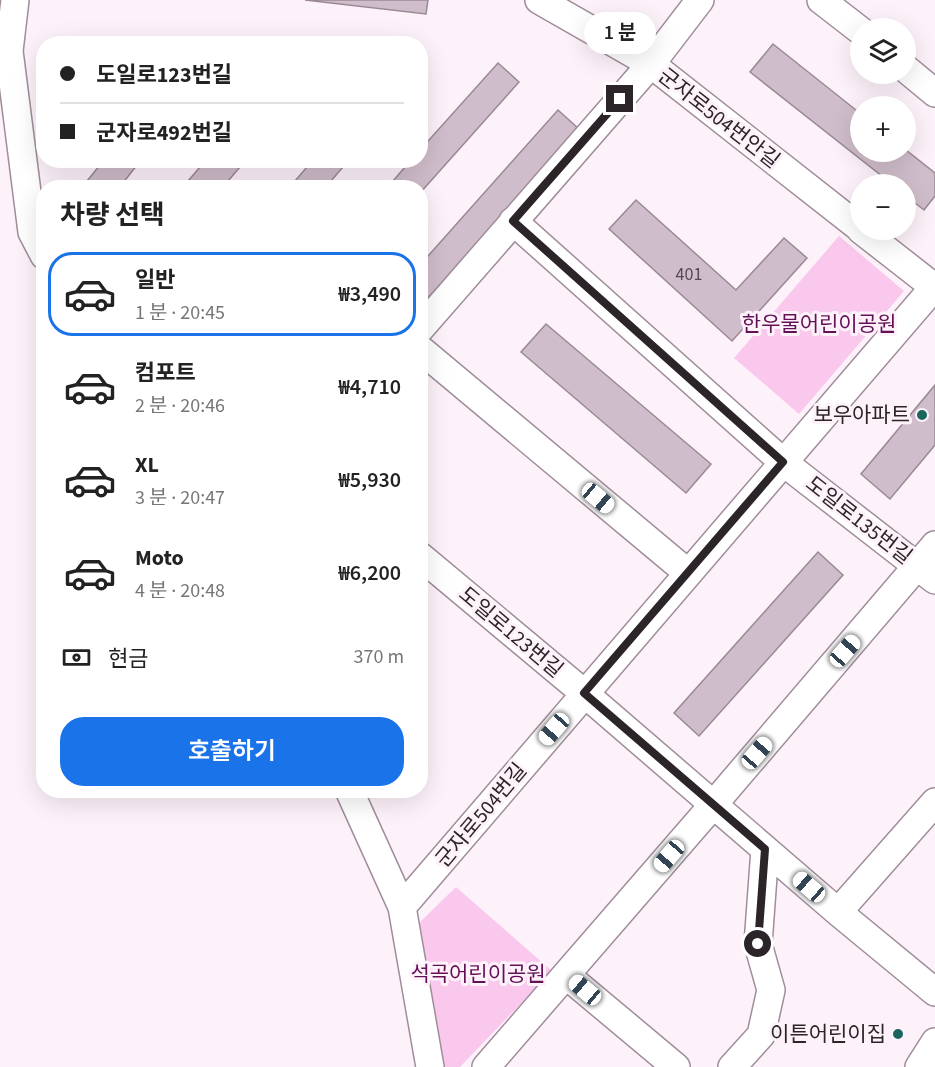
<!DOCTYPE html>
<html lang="ko">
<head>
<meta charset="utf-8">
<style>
	:root { --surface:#fff; --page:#f2f2f2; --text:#222; --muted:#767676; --line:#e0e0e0; --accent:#1a73e8 }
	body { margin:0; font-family:"Source Sans 3","Noto Sans KR",sans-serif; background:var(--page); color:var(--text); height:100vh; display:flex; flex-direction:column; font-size:22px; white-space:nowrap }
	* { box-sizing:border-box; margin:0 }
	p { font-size:20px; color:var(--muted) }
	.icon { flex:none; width:33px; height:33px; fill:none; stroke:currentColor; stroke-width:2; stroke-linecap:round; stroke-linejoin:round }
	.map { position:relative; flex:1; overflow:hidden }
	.panel { position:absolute; left:36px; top:180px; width:392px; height:618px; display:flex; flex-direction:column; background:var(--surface); border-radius:24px; box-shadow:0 6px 24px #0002 }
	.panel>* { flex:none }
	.banner { position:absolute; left:36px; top:36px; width:392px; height:132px; border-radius:24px; box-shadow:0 6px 24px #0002; display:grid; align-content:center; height:132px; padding:0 24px; background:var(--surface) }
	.fabs { position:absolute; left:850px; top:18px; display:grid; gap:12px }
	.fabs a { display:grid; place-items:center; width:66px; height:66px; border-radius:50%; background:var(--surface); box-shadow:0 6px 24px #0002; font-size:30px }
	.end { position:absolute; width:27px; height:27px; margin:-14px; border:8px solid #2b2429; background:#fff; box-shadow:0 0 0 3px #fff }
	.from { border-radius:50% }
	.bubble { position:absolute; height:42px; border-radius:21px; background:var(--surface); box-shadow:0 6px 24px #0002; font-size:20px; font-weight:600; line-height:42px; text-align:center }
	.car { position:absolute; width:18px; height:36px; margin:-18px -9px; border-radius:8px; box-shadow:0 0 4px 2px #0007; background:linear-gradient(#fff 24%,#345 0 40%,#fff 0 76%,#345 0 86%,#fff 0) }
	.banner b { display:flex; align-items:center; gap:21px; height:57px; font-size:22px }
	.banner b+b { border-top:2px solid var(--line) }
	.banner i { width:15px; height:15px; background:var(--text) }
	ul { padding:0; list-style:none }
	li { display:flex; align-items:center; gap:18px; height:84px; margin:0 12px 9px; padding:0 12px; border:3px solid transparent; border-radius:24px }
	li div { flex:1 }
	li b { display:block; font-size:22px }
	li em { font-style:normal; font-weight:600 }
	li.selected { border-color:var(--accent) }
	li>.icon { width:54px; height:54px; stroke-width:1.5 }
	h2 { padding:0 24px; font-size:27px; line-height:72px }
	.pay { display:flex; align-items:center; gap:15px; height:66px; padding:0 24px; font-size:22px }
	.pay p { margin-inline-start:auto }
	.cta { display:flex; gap:12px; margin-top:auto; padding:12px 24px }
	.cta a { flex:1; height:69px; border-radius:24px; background:var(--accent); color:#fff; font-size:24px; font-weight:600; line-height:69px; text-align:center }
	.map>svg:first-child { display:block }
	.green { fill:#fac7ed }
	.building { fill:#d0bdcb; stroke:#9a8995; stroke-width:1.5 }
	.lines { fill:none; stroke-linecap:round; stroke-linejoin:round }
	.minor-casing { stroke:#9f8d9a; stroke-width:30 }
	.minor { stroke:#fff; stroke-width:27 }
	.route { stroke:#2b2429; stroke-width:8 }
	.poi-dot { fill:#1a655e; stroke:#fef2fa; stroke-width:2 }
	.labels { text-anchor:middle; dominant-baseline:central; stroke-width:6; stroke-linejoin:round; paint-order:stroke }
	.number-label { font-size:18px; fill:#544a52 }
	.street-label { font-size:21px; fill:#2b2429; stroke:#fef2fa }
	.park-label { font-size:21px; fill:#641057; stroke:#fef2fa }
	.poi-label { font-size:21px; fill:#2b2429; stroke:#fef2fa; text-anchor:end }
</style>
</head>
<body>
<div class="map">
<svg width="935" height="1067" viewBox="0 0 935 1067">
	<rect width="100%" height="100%" fill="#fef2fa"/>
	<path class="green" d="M839,236l65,55 -105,123 -65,-56z
		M456,887l96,84 -92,96h-15l-28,-142z"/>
	<path class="building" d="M305,0h123l-2,14z
		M773,44l88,70v38h45v-2l29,23v23l-11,14 -18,-14v-12h-14l-142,-112z
		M498,63l21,19 -99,111v-5h-33l24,-28h9v-10z
		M558,110l21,19 -150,168 -9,-8v-24z
		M104,160h37l-22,28h-34l-2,-2z
		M206,160h40l-24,28h-40z
		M313,160h36l-24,28h-36z
		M636,200l100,90 48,-52 23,20 -75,83 -123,-112z
		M546,324l165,140 -25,29 -165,-141z
		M935,385v60l-45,54 -29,-25z
		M818,552l25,23 -144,161 -25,-23z"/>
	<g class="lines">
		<defs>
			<path id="minor" d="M15,0l-6,51 23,181 12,23
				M539,0l112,64 210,165
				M821,0l40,31
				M906,69l29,24
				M513,221l270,241 152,118
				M861,230l73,57
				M420,329l231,-265 49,-64
				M420,349l268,224
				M420,556l164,137 254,219 97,80
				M349,790l53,117 28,160
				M402,907l533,-621
				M838,912l97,-110
				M566,975l110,92
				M486,1067l227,-262 222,-260
				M732,1067l29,-32 10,-45 -13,-46 7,-95
				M919,1067l16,-25"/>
		</defs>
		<use href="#minor" class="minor-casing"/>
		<use href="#minor" class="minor"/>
	</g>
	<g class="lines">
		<path class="route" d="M620,99l-107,122 270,241 -199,231 181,156 -7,95"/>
	</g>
	<g class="poi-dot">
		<circle cx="922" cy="415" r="6"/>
		<circle cx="898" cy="1034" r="6"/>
	</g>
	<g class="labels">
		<g class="number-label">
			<text x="689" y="274">401</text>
		</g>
		<g class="street-label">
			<text transform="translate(719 118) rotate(38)">군자로504번안길</text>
			<text transform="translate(859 520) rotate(38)">도일로135번길</text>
			<text transform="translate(511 632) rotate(40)">도일로123번길</text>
			<text transform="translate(481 815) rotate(-50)">군자로504번길</text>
		</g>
		<g class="park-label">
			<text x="819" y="324">한우물어린이공원</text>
			<text x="478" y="974">석곡어린이공원</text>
		</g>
		<g class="poi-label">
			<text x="910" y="415">보우아파트</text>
			<text x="886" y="1034">이튼어린이집</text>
		</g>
	</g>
</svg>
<div class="fabs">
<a><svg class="icon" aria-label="layers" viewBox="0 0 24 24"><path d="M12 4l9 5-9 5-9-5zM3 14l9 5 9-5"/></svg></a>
<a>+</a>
<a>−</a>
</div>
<i class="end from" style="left:758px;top:944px"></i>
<i class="end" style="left:620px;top:99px"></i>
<div class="bubble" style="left:584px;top:12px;width:72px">1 분</div>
<i class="car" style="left:598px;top:498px;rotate:130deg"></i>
<i class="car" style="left:845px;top:651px;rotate:41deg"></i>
<i class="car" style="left:554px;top:729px;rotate:221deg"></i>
<i class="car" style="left:757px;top:753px;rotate:41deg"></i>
<i class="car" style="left:669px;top:856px;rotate:221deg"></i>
<i class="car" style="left:809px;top:887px;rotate:311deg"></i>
<i class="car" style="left:585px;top:990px;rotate:310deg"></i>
<div class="banner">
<b><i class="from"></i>도일로123번길</b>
<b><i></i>군자로492번길</b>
</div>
<section class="panel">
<h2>차량 선택</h2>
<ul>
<li class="selected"><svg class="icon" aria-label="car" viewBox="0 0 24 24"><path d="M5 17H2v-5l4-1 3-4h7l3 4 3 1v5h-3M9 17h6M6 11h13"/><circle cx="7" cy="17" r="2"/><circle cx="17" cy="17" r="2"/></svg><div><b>일반</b><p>1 분 · 20:45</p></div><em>₩3,490</em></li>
<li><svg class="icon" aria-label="car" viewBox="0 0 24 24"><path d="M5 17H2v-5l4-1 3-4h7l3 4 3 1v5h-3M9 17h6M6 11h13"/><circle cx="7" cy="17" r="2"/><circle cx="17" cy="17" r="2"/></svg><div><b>컴포트</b><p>2 분 · 20:46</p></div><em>₩4,710</em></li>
<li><svg class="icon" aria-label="car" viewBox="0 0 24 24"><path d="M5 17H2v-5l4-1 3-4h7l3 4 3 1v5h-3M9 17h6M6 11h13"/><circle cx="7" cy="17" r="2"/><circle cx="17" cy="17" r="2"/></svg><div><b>XL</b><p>3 분 · 20:47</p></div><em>₩5,930</em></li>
<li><svg class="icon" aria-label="car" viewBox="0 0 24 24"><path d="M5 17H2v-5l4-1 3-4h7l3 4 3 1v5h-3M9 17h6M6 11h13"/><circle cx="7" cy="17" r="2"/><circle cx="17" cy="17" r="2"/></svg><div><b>Moto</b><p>4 분 · 20:48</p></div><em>₩6,200</em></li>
</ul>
<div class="pay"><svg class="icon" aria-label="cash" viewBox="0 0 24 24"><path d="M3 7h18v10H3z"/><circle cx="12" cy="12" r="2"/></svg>현금<p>370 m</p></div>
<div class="cta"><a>호출하기</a></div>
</section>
</div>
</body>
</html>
